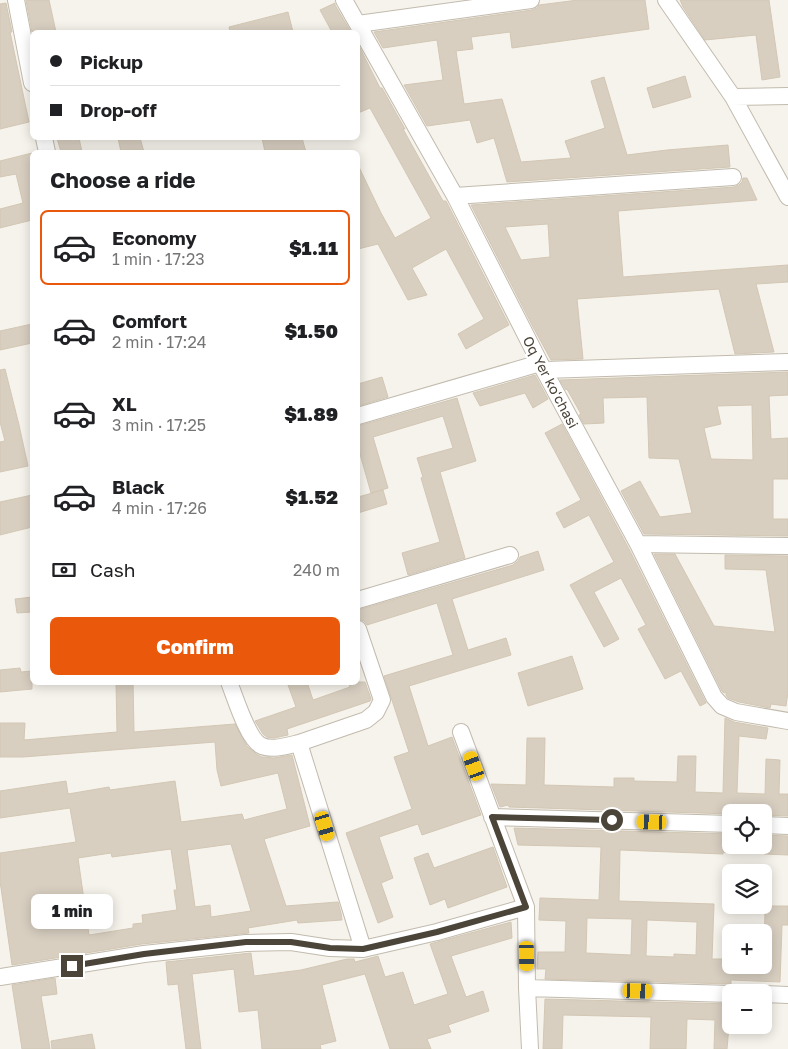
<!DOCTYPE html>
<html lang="en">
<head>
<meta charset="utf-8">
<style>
	:root { --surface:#fff; --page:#f2f2f2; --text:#202124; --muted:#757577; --line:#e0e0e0; --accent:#ea580c }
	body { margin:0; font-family:"Golos Text",sans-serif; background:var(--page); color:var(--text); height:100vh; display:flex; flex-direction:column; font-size:19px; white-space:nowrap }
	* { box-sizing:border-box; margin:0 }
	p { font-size:16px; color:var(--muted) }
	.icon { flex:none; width:28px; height:28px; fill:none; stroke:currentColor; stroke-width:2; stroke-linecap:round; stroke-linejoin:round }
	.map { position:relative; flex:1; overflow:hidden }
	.drawer { position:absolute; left:30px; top:150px; width:330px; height:535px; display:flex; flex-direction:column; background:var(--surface); border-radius:8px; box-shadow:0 2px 12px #0003 }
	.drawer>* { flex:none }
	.hud { position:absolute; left:30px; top:30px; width:330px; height:110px; border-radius:8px; box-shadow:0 2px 12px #0003; display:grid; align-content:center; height:110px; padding:0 20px; background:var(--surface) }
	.tools { position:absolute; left:722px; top:804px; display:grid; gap:10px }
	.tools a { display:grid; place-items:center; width:50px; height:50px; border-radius:8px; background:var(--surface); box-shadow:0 2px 12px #0003; font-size:25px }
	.end { position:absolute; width:22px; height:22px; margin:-11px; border:6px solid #4b4439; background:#fff; box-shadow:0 0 0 2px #fff }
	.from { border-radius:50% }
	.bubble { position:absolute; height:35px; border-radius:8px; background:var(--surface); box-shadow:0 2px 12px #0003; font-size:16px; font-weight:800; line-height:35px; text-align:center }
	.car { position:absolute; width:15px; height:30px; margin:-15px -8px; border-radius:6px; box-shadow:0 0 4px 1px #0007; background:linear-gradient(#f5c518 24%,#345 0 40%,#f5c518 0 76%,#345 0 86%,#f5c518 0) }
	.hud b { display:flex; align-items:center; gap:18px; height:48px; font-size:19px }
	.hud b+b { border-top:1px solid var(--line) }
	.hud i { width:12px; height:12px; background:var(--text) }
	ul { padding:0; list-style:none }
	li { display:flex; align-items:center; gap:15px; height:75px; margin:0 10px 8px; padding:0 10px; border:2px solid transparent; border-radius:8px }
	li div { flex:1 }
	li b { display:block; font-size:19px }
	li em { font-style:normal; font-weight:800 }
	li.selected { border-color:var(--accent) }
	li>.icon { width:45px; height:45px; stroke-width:1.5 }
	h2 { padding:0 20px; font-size:22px; line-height:60px }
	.pay { display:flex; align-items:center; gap:12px; height:55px; padding:0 20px; font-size:19px }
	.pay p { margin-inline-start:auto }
	.action { display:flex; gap:10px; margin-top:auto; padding:10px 20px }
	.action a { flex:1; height:58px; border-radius:8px; background:var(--accent); color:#fff; font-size:20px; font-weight:800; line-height:58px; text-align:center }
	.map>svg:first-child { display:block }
	.building { fill:#d8cfc1; stroke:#d3c7b4; fill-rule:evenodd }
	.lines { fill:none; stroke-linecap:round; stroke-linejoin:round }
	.street-casing { stroke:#c2bbae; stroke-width:18 }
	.street { stroke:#fff; stroke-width:16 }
	.route { stroke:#4b4439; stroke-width:6 }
	.labels { text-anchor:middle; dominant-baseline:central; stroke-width:5; stroke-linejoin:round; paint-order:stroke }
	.street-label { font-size:14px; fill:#4b4439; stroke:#fff }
</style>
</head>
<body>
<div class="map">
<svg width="788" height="1049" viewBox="0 0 788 1049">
	<rect width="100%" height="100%" fill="#f6f3ec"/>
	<path class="building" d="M26,0h23l7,32h-24z
		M578,0h67l4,29 -137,19 -2,-16 -39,5 2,12 -17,2 8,53 38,-5 19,63 50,-4 -6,-17 40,-13 -14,-47 13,-4 23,78 40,-5 61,-5 2,22 -223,15 -13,-44 -17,5 -7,-23 -43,6 -23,-41 39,-5 -6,-40 -54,8 -9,-16 158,-22 5,-2 2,-3z
		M680,0h89l11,77 -18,3 -6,-45 -51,5 -22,-33z
		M6,3l6,29h-2l19,90 -29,7v-125z
		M335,3v2l16,27h-19l-12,-22z
		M288,12l5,20h-63l-1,-5z
		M358,44l22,44h2l23,41h-2l40,72h3l63,124 -43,24 -8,-15 26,-15 -38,-70 -34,19 15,27 -19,5 -30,-56 -20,5v-84l23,48 14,25 36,-20 -61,-110 -12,5z
		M685,76l6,21 -38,11 -6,-20z
		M57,138h22l3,14h-21z
		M118,138h22l4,14h-23z
		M262,138h40l4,14h-41z
		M32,153v67l-32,8v-19l23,-6 -7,-29 -16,3v-16z
		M743,178h4l10,22 -139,11 5,66 165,-12v17l-32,2 18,68 -39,2 -16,-65 -142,10 6,60 -32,1 -18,-33 -62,-122 263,-18 5,-2 3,-3zM548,224l2,33 -29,3 -16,-33z
		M32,324v19l-32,7v-19z
		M5,369l14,56 9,41 -28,6v-30l5,-1 -5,-19v-52z
		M788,372v23l-19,1 2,43 17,-1v41h-15v40h15v17l-144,-2 -23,-43 19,-10 20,36 32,-4 -13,-54 -30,-1 -2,-61 -44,1 1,25 -20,1 -5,-9 2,-1 -14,-25 -1,1 -6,-10zM752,405l1,55 -42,-1 -7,-31 17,-4 -4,-18z
		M535,375l13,24 -15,9 -8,-15 -45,13 -7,-13z
		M382,377l6,20 -30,9v-22z
		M457,398l19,63 -36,11 25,86 -57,17 -6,-22 38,-11 -19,-64 2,-1 -6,-19 36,-10 -10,-32 -70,21 15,51 -17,5 -13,-46v-21z
		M562,424l67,125 77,154 -6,3 -19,-35 -16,8 -27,-50 8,-4 -25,-47 -27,14 25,47 -15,8 -34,-62 44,-23 -25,-47 -25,13 -8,-15 25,-13 -36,-67z
		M383,490l4,14 -29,9v-16z
		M32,495v32l-32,8v-33z
		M538,551l6,19 -92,29 16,51 38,-12 5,17 -102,31 19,60 24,-9 29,78 -59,20 -4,-11 -39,13 14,41 -12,5 12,34 -15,6 -32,-90 66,-24 -18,-52 15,-5 -25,-76 69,-21 -16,-52 -70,22 -3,-4 -6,-2v-9l155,-45 5,-4 2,-4z
		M654,554h21l39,72 61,6 -9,-62 -41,-1v-14l63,1v136l-2,14 -15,-2 -1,4 -31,-6 -11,-4 -2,-3v-3l-2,1 -2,-2z
		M32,597v15l-15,1 -2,-14z
		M572,656l11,33 -55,17 -10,-33z
		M20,668l1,4 11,-1v18l-32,3v-22z
		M116,682h17l1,50 101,-8 12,22 9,8 6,3 12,1 18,-3 18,71 -46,13 22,67 52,-4 3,11 1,7 -44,3 -1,-3 -49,8 1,5 -107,11 -130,21 -12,-84v-28l76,-11 -6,-34 -70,10v-27l66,-10 2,13 41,-7 1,3 65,-9 6,41 61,-8 2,6 43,-11 -9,-36 -57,13 -4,-16 -2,-28 -192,15h-23v-34h25l-1,17 93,-8zM231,844l20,67 -40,6 -1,-12 -15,2 -8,-57zM171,849l6,41h-3l3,20 -35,5 1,8 -10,1v4l-44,7 -11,-77 33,-5 1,4z
		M287,682h20l6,18 37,-13 -2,-5h17l6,17 -1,2 -83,28 1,6 -14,3 -7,-1 -4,-3 -8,-13 41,-14z
		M725,718l9,4 34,6 -2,11 -27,-3 -2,57 28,1 1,-35 14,1 -1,34h9v22l-24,-1v-4l-33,-1v4l-222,-7 -1,-2 -8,2 -9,-23 35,1 1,-47h18l-1,47 70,2v-9h20v3l43,1 1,-26h18l-1,36 28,1z
		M514,828l217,6v19l-8,-1v2l-103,-4 -1,51 95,3 -2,55h19v6h33l1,-59h23v19h-6l-2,57 -49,-2v4l-186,-5 1,-10h-9l1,-17h27l1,-31 -27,-1 1,-22 59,2 2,-53 -83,-2zM587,918l45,1 -1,36 -45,-2zM647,920l50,2 -1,33 -22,-1v3l-28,-1z
		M764,835l24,1v19l-24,-1z
		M493,847l14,40 -59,21 -3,-9 -15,6 -16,-47 14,-5 6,15z
		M511,922l1,16 -61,18 15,41 17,-6 6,20 -41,14 3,7 -24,7 4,10h-41l-25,-75 -43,11 14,56 -16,4 1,4h-59l-4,-39 -19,2 -5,-43 -42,5 9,75h-15l-8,-65 -10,1 -2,-23 85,-9 3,23 47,-6 46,-11h7l1,3 23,-6 7,21 18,-5 11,33 34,-11 -18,-50z
		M55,978l2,16 -16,2 9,53h-28l-10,-64z
		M545,999l186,5 -4,45h-13l1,-29 -28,-1 -1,30h-36l1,-32 -88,-2 -1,34h-19z
		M92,1034l3,15h-43l-1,-8z"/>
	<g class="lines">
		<defs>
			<path id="street" d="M16,0l16,83
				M344,0l111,196 85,167 98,181 76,153 8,9 14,6 52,9
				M666,0l67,97 55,100
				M358,24l173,-24
				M733,97l55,-1
				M44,138l3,14
				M455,196l278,-19
				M545,370l243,-8
				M358,416l182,-53
				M638,544l150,2
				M358,600l152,-45
				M229,682c6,15 18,55 31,63 11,6 27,1 39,-2l64,206
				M461,732l65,175 1,81 3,61
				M299,743l67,-23 10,-8 6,-12 -24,-71
				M492,817l239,7
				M764,825l24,1
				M0,977l144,-23 102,-11 45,-1 39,6 33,1 74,-17 89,-25
				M527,988l204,6
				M764,994l24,1"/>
		</defs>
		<use href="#street" class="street-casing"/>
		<use href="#street" class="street"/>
	</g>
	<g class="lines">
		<path class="route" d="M72,966l72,-12 102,-12h45l39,6 33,1 74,-17 89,-25 -34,-90 120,3"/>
	</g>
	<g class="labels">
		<g class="street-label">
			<text transform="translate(551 382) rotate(62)">Oq Yer koʻchasi</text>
		</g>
	</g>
</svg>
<div class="tools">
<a><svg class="icon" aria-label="locate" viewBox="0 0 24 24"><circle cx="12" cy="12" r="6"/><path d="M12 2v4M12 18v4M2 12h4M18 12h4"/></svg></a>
<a><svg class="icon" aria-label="layers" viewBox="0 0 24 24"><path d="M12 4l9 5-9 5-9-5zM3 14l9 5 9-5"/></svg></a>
<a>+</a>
<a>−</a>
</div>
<i class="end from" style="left:612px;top:820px"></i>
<i class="end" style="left:72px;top:966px"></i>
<div class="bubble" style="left:31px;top:894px;width:82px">1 min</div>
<i class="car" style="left:474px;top:766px;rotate:340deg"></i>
<i class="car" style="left:652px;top:822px;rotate:272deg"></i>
<i class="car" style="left:325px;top:826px;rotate:163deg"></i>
<i class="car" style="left:527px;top:956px;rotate:179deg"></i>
<i class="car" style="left:638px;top:991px;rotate:92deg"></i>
<div class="hud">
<b><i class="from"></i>Pickup</b>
<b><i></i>Drop-off</b>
</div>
<section class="drawer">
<h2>Choose a ride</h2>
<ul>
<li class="selected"><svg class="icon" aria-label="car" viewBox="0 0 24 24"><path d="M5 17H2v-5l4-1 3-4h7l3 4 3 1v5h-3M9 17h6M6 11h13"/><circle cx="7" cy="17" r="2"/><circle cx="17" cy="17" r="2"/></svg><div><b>Economy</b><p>1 min · 17:23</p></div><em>$1.11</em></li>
<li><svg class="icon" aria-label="car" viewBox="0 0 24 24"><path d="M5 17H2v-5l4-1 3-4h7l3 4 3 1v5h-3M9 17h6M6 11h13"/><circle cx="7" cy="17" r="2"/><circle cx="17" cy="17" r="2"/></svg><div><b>Comfort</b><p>2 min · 17:24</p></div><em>$1.50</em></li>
<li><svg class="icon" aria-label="car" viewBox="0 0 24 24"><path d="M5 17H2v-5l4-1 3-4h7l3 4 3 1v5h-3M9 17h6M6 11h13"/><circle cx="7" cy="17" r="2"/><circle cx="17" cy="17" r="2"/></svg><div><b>XL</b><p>3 min · 17:25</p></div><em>$1.89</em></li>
<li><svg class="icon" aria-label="car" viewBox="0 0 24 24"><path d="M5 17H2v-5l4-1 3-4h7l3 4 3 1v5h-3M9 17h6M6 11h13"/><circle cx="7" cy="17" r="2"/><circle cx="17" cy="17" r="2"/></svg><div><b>Black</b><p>4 min · 17:26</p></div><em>$1.52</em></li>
</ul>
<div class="pay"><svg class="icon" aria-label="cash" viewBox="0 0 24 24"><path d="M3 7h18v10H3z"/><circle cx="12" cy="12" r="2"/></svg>Cash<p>240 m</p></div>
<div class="action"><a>Confirm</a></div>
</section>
</div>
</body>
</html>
